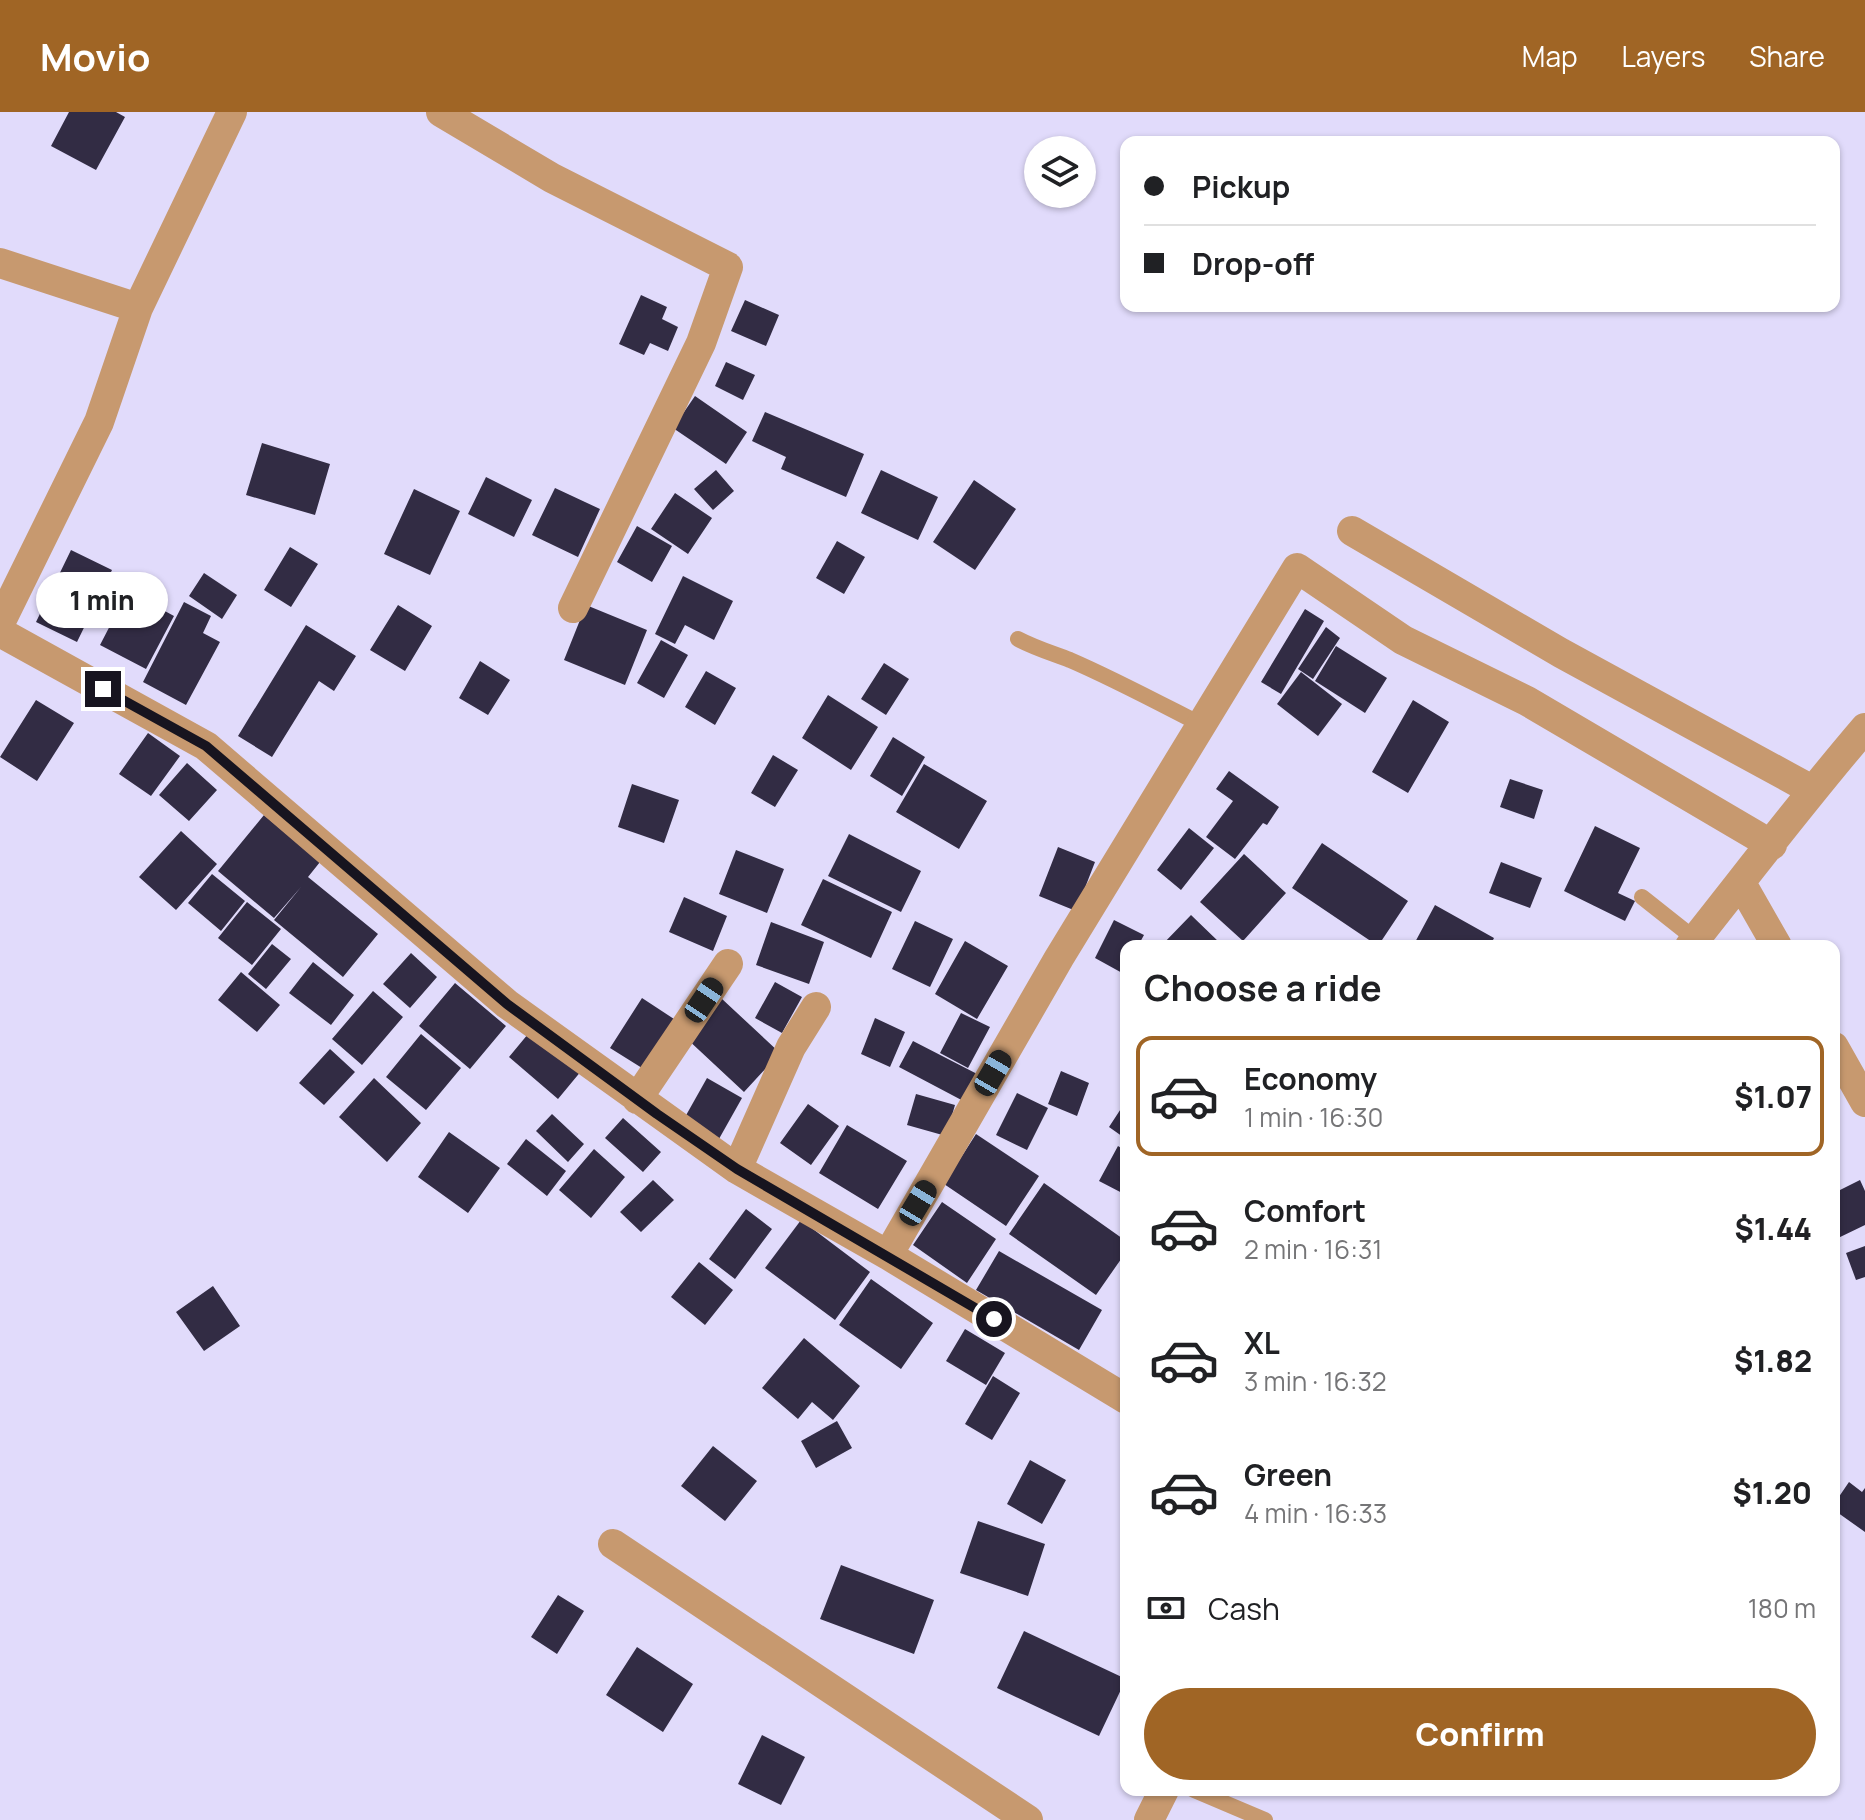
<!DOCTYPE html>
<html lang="en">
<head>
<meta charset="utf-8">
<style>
	:root { --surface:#fff; --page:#f2f2f2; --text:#202124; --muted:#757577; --line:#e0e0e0; --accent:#a06525 }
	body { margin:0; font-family:Manrope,sans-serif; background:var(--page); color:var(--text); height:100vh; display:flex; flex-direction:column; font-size:30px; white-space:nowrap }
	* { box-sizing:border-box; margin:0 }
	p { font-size:26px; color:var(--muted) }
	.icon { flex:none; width:44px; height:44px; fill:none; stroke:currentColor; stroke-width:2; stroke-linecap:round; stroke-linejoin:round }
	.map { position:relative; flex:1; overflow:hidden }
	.sheet { position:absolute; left:1120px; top:828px; width:720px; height:856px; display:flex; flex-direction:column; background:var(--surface); border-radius:16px; box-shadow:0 2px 6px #0004 }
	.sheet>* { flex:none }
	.banner { position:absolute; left:1120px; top:24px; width:720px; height:176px; border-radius:16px; box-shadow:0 2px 6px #0004; display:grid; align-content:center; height:176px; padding:0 24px; background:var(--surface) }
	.fabs { position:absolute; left:1024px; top:24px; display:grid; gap:16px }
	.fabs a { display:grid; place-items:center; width:72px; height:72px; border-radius:50%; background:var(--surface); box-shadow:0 2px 6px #0004; font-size:40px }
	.end { position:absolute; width:36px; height:36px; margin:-18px; border:10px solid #17141f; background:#fff; box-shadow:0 0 0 4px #fff }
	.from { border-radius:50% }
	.bubble { position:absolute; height:56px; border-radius:28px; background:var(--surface); box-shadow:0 2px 6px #0004; font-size:26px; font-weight:800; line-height:56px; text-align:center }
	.car { position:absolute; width:24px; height:48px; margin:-24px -12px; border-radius:10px; box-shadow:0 0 6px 2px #0007; background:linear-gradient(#222 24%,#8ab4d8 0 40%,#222 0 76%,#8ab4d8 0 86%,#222 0) }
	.banner b { display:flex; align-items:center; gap:28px; height:76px; font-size:30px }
	.banner b+b { border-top:2px solid var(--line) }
	.banner i { width:20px; height:20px; background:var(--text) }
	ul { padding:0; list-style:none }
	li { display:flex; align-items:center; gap:24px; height:120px; margin:0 16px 12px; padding:0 8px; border:4px solid transparent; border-radius:16px }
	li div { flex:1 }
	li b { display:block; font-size:30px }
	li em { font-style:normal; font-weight:800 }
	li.current { border-color:var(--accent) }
	li>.icon { width:72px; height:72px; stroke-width:1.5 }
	h2 { padding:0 24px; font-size:36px; line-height:96px }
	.pay { display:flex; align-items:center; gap:20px; height:88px; padding:0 24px; font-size:30px }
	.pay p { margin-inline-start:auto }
	.cta { display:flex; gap:16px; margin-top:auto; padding:16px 24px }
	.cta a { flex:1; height:92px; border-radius:48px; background:var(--accent); color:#fff; font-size:32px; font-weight:800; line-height:92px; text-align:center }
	header { display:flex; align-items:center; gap:48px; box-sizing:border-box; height:112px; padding:0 40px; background:var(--accent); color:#fff }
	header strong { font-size:38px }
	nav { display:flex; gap:44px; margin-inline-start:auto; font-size:28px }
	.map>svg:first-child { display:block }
	.building { fill:#322c44 }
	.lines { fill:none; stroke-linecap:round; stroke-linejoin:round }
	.service { stroke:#c7996f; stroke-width:16 }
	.minor { stroke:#c7996f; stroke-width:30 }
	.route { stroke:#17141f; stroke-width:10 }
</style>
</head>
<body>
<header>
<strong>Movio</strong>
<nav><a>Map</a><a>Layers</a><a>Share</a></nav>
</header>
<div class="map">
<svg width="1865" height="1708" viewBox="0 0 1865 1708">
	<rect width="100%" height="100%" fill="#e1dbfb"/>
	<path class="building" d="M69,0h47l9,5 -29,53 -45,-24z
		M641,183l26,12 -5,12 16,8 -10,24 -18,-8 -6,12 -25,-11z
		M745,188l34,15 -13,31 -35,-15z
		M726,250l29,13 -12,25 -28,-14z
		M695,284l52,36 -21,32 -53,-36z
		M765,300l99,42 -18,43 -65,-28 5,-12 -34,-16z
		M262,331l68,21 -15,51 -69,-20z
		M716,358l18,21 -21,19 -19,-21z
		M881,358l57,27 -20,43 -57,-27z
		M486,365l46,23 -18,37 -46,-23z
		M974,368l42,29 -41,61 -42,-28z
		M555,376l45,21 -22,48 -46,-22z
		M414,377l46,22 -30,64 -46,-21z
		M675,381l37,25 -24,36 -37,-25z
		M637,414l35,20 -20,36 -35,-20z
		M837,429l28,16 -21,37 -28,-16z
		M290,435l28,17 -27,43 -27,-17z
		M71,438l41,20 -35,72 -41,-20z
		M204,461l33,22 -15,24 -33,-23z
		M683,464l50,25 -19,39 -29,-15 -10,19 -20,-10z
		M128,479l46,25 -28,53 -46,-24z
		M184,490l27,14 -8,17 17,9 -34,63 -43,-23z
		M398,493l34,21 -27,45 -35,-21z
		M586,493l61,25 -22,55 -61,-25z
		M1305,497l19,12 -43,73 -20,-12z
		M306,513l50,31 -22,35 -15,-10 -47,76 -34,-21z
		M1326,515l14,11 -27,41 -15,-10z
		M661,528l27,15 -24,43 -27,-15z
		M1336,534l51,32 -22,35 -50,-32z
		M480,549l30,19 -22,35 -29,-17z
		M884,551l25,16 -23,36 -25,-16z
		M706,559l30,17 -21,37 -30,-18z
		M1301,560l41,32 -24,32 -41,-32z
		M828,583l50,32 -27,43 -49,-32z
		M36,588l38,23 -37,58 -37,-24z
		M1413,588l36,22 -41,71 -36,-21z
		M148,621l32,23 -29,40 -32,-22z
		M893,625l32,20 -23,39 -32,-20z
		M773,643l25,15 -23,37 -24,-14z
		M187,651l30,27 -28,31 -30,-26z
		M924,652l63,37 -28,48 -63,-37z
		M1229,659l50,36 -12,18 -4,-2 -28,36 -29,-22 27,-36 -17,-12z
		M1510,667l33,11 -9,29 -34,-12z
		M632,672l47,16 -15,43 -46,-16z
		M264,703l56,47 -12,15 70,57 -35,43 -69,-57 27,-33 -27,31 -56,-47z
		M1595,714l45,22 -22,45 17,8 -10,20 -61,-30z
		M1189,716l25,20 -33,42 -24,-20z
		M181,719l36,33 -41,46 -37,-33z
		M849,722l72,37 -20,41 -73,-36z
		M1322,731l86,58 -30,45 -86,-58z
		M1058,735l37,15 -19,49 -37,-15z
		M736,738l48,19 -17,44 -48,-19z
		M1244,742l42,39 -43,48 -43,-39z
		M1501,750l41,16 -12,30 -41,-15z
		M212,762l33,27 -24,30 -33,-28z
		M823,767l69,33 -21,46 -70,-33z
		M684,785l43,19 -14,35 -44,-19z
		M247,790l34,27 -29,36 -34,-27z
		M1435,793l59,33 -4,8h-77z
		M1191,803l29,28 -3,3h-56z
		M1114,808l30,15 -6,11h-12l-2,28 -29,-16z
		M915,809l38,18 -23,48 -38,-18z
		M771,810l53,20 -15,42 -53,-19z
		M965,829l43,25 -31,53 -42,-25z
		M272,832l19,15 -25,30 -18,-15z
		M411,841l26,24 -27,31 -27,-24z
		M313,850l41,33 -23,30 -42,-32z
		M241,860l39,33 -23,27 -39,-32z
		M775,870l27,15 -20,36 -27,-15z
		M455,871l51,43 -36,43 -51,-43z
		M373,879l30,26 -41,48 -30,-26z
		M642,886l32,21 -32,49 -32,-20z
		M721,886l59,55 -36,39 -59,-55z
		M961,901l29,14 -22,41 -28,-15z
		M875,906l30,14 -15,35 -29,-13z
		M533,916l49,42 -24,29 -49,-42z
		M421,922l40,34 -35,42 -40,-33z
		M913,929l70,36 -14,27 -70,-37z
		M330,937l25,23 -31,33 -25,-22z
		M1061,959l28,12 -12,33 -29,-12z
		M374,966l47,45 -34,39 -48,-45z
		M707,966l35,20 -27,48 -35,-20z
		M1017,981l31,15 -21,42 -31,-15z
		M916,982l39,11 -9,31 -39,-11z
		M1126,989v38l-17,-12z
		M808,992l31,22 -28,39 -31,-22z
		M552,1002l32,30 -16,18 -32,-31z
		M623,1006l38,34 -18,20 -38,-34z
		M847,1013l60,36 -29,48 -59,-36z
		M449,1020l51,36 -32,45 -50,-36z
		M976,1022l63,42 -33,50 -62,-42z
		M526,1027l40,32 -19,25 -40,-32z
		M1118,1034l8,5v44l-27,-14z
		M594,1037l31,28 -34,41 -32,-28z
		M653,1068l21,20 -33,32 -21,-20z
		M1860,1068l5,11v34l-29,14 -2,-46z
		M1044,1071l82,58v11l-30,43 -87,-61z
		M942,1090l54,37 -29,44 -54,-38z
		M746,1097l26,20 -37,50 -26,-20z
		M801,1108l69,52 -35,48 -70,-52z
		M1865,1134v31l-9,3 -10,-27z
		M999,1139l103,59 -23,40 -103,-60z
		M699,1150l34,28 -28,35 -34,-28z
		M871,1167l62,44 -32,46 -62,-44z
		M213,1174l27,40 -36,25 -28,-39z
		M965,1217l40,24 -19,32 -40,-24z
		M804,1226l56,48 -27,34 -21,-18 -14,17 -36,-31z
		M993,1264l27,17 -28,47 -27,-16z
		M837,1309l15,27 -36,20 -15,-27z
		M713,1334l44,35 -32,40 -44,-35z
		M1030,1348l36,20 -24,44 -35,-20z
		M1849,1370l13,10 3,-4v44l-31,-22v-6z
		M978,1409l67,23 -17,52 -68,-23z
		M841,1453l93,35 -20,54 -94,-35z
		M558,1483l26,16 -27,43 -26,-17z
		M1024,1519l102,48 -27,57 -102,-48z
		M637,1535l56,37 -30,48 -57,-37z
		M762,1623l43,22 -24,48 -43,-21z"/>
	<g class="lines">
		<path class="service" d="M1018,527c17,9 34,14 52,21 44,19 87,42 130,64
			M1642,785l53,42
			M1194,1678l71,30"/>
		<path class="minor" d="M441,0l111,66 176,89 -27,76 -128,265
			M0,151l138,45
			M1352,419l209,122 251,137
			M0,511l99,-201 39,-114 94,-196
			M0,520l206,114 301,258 230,165 151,86 238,144
			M1741,771l36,63
			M1690,834c58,-73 114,-147 175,-218
			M1834,935l31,55
			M637,987l91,-135
			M737,1057l54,-122 25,-40
			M888,1143l171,-297 238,-390 106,72 124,61 245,144
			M613,1432l415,276
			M1149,1708l15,-30"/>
	</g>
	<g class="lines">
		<path class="route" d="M103,577l103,57 301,258 150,110 80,55 257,150"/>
	</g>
</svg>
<div class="fabs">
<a><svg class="icon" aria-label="layers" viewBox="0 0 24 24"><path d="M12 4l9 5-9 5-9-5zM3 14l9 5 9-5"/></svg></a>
</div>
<i class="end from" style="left:994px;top:1207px"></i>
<i class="end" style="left:103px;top:577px"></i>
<div class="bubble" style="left:36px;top:460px;width:132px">1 min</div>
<i class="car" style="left:704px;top:888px;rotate:34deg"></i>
<i class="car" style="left:993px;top:961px;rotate:30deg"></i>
<i class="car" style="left:918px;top:1091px;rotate:31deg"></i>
<div class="banner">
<b><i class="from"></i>Pickup</b>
<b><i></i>Drop-off</b>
</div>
<section class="sheet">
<h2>Choose a ride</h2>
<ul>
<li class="current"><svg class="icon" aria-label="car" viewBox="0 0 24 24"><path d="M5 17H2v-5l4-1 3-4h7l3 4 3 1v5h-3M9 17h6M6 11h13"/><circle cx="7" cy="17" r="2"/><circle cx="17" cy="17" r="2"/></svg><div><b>Economy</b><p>1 min · 16:30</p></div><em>$1.07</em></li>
<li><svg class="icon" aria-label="car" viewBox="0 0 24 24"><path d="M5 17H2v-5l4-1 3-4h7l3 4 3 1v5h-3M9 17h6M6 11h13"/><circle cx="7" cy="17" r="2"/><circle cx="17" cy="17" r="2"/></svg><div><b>Comfort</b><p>2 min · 16:31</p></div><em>$1.44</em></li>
<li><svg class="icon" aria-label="car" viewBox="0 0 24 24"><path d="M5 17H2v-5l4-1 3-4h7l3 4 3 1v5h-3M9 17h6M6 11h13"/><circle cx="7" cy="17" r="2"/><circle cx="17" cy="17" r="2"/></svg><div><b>XL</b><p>3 min · 16:32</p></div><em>$1.82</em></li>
<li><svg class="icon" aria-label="car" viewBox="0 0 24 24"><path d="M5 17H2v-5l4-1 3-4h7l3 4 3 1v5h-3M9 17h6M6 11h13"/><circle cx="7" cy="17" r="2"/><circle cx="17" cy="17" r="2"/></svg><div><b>Green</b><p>4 min · 16:33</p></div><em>$1.20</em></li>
</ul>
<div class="pay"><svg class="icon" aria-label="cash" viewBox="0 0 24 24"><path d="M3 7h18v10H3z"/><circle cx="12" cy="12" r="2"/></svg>Cash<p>180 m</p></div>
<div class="cta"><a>Confirm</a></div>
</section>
</div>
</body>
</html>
